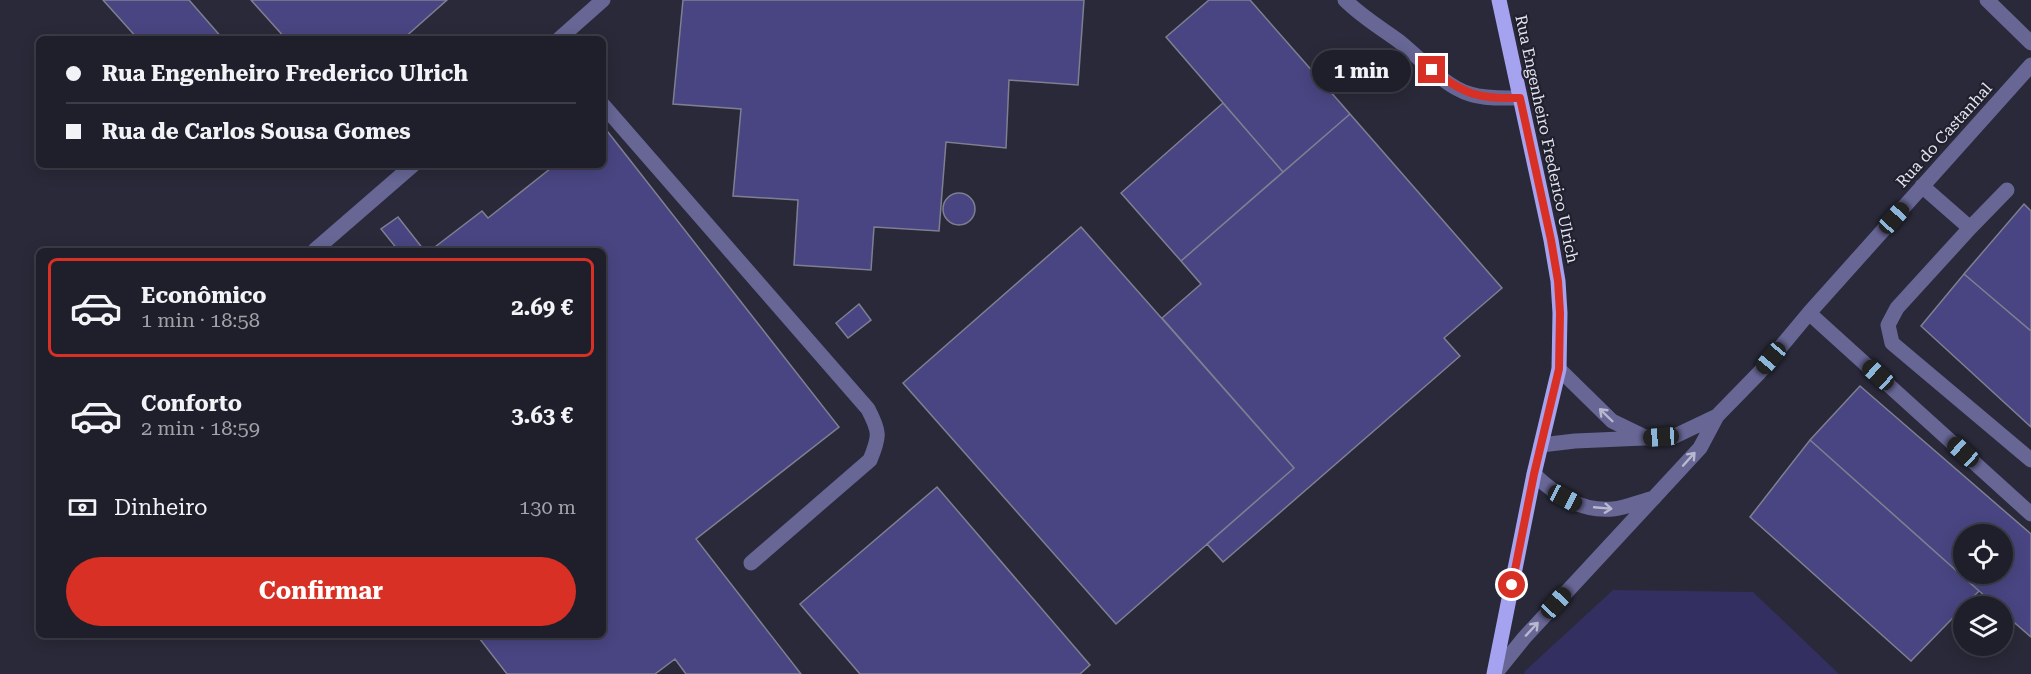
<!DOCTYPE html>
<html lang="pt">
<head>
<meta charset="utf-8">
<style>
	:root { --surface:#1f1f2b; --page:#2c2c37; --text:#f1f3f6; --muted:#a1a2a9; --line:#3c3d47; --accent:#d93025 }
	body { margin:0; font-family:"Roboto Serif",serif; background:var(--page); color:var(--text); height:100vh; display:flex; flex-direction:column; font-size:22px; white-space:nowrap }
	* { box-sizing:border-box; margin:0 }
	p { font-size:20px; color:var(--muted) }
	.icon { flex:none; width:33px; height:33px; fill:none; stroke:currentColor; stroke-width:2; stroke-linecap:round; stroke-linejoin:round }
	.map { position:relative; flex:1; overflow:hidden }
	.panel { position:absolute; left:36px; top:248px; width:570px; height:390px; display:flex; flex-direction:column; background:var(--surface); border-radius:9px; box-shadow:0 3px 15px #0003,0 0 0 2px var(--line) }
	.panel>* { flex:none }
	.hud { position:absolute; left:36px; top:36px; width:570px; height:132px; border-radius:9px; box-shadow:0 3px 15px #0003,0 0 0 2px var(--line); display:grid; align-content:center; height:132px; padding:0 30px; background:var(--surface) }
	.controls { position:absolute; left:1953px; top:524px; display:grid; gap:12px }
	.controls a { display:grid; place-items:center; width:60px; height:60px; border-radius:50%; background:var(--surface); box-shadow:0 3px 15px #0003,0 0 0 2px var(--line); font-size:30px }
	.end { position:absolute; width:27px; height:27px; margin:-14px; border:8px solid #d93025; background:#fff; box-shadow:0 0 0 3px #fff }
	.from { border-radius:50% }
	.bubble { position:absolute; height:42px; border-radius:21px; background:var(--surface); box-shadow:0 3px 15px #0003,0 0 0 2px var(--line); font-size:20px; font-weight:700; line-height:42px; text-align:center }
	.car { position:absolute; width:18px; height:36px; margin:-18px -9px; border-radius:8px; box-shadow:0 0 4px 2px #0007; background:linear-gradient(#222 24%,#8ab4d8 0 40%,#222 0 76%,#8ab4d8 0 86%,#222 0) }
	.hud b { display:flex; align-items:center; gap:21px; height:57px; font-size:22px }
	.hud b+b { border-top:2px solid var(--line) }
	.hud i { width:15px; height:15px; background:var(--text) }
	ul { padding:10px 0 0; list-style:none }
	li { display:flex; align-items:center; gap:18px; height:99px; margin:0 12px 9px; padding:0 18px; border:3px solid transparent; border-radius:9px }
	li div { flex:1 }
	li b { display:block; font-size:22px }
	li em { font-style:normal; font-weight:700 }
	li.on { border-color:var(--accent) }
	li>.icon { width:54px; height:54px; stroke-width:1.5 }
	.pay { display:flex; align-items:center; gap:15px; height:66px; padding:0 30px; font-size:22px }
	.pay p { margin-inline-start:auto }
	.action { display:flex; gap:12px; margin-top:auto; padding:12px 30px }
	.action a { flex:1; height:69px; border-radius:36px; background:var(--accent); color:#fff; font-size:24px; font-weight:700; line-height:69px; text-align:center }
	.map>svg:first-child { display:block }
	.green { fill:#332f60 }
	.building { fill:#494582; stroke:#7f7f92; stroke-width:1.5; fill-rule:evenodd }
	.lines { fill:none; stroke-linecap:round; stroke-linejoin:round }
	.minor { stroke:#676695; stroke-width:15 }
	.major { stroke:#a5a3ef; stroke-width:15 }
	.oneway { stroke:#b8b8cf }
	.route { stroke:#d93025; stroke-width:8 }
	.labels { text-anchor:middle; dominant-baseline:central; stroke-width:4.5; stroke-linejoin:round; paint-order:stroke }
	.street-label { font-size:16px; fill:#e3e4ee; stroke:#20202e }
</style>
</head>
<body>
<div class="map">
<svg width="2031" height="674" viewBox="0 0 2031 674">
	<rect width="100%" height="100%" fill="#292939"/>
	<path class="green" d="M1613,590l140,2 86,82h-315l1,-3z"/>
	<path class="building" d="M103,0h86l34,39h-85z
		M251,0h196l-44,39h-117z
		M683,0h401l-6,85 -69,-5 -3,68 -60,-6 -7,89 -65,-4 -3,43 -77,-5 4,-65 -65,-4 8,-87 -68,-5z
		M1209,0h41l100,114 -67,58 -117,-135z
		M1223,103l60,69 -102,89 -60,-68z
		M1350,114l152,174 -58,50 16,18 -237,206 -16,-18 87,-76 -132,-150 39,-34 -20,-23z
		M604,127l235,300 -143,112 105,135h-115l-11,-15 -20,15h-148l-31,-40h127v-384h-172l51,-39 6,7 67,-53h48z
		M943 209a16 16 0 1 1 32 0a16 16 0 1 1-32 0Z
		M2024,204l7,7v120l-67,-57z
		M398,217l26,33h-26l-17,-21z
		M1081,227l213,241 -178,156 -213,-241z
		M1964,274l67,57v96l-110,-101z
		M859,304l12,16 -23,18 -12,-15z
		M1860,386l171,148v103l-29,-25v-6h-6l-186,-166zM1964,534h38v39h-38z
		M1810,440l169,151 -68,70 -161,-144z
		M937,487l153,178 -10,9h-220l-60,-70z"/>
	<g class="lines">
		<path class="minor" d="M1345,0c17,17 36,28 55,42 21,17 44,44 70,52 16,5 34,4 50,4
			M1987,0l44,43
			M559,39l44,-39
			M603,105l265,304c12,23 12,27 2,51l-119,103
			M1922,186l48,42 -73,80 -9,17 4,18 139,117
			M1970,228l37,-38
			M315,250l98,-85
			M1809,313l222,201
			M1559,369l53,52 35,17 28,-2 42,-20
			M1541,445l34,-4 69,-3
			M1534,474c21,21 47,38 79,35 13,-1 28,-8 41,-11
			M1495,674l29,-36 176,-190 17,-32 42,-43 50,-60 222,-248"/>
		<path class="major" d="M1494,674l40,-200 25,-105 1,-56 -2,-32 -7,-41 -52,-240"/>
	</g>
	<defs><path id="oneway-shaft" d="M-6 0H5M1.5-3L5.5 0L1.5 3" fill="none" stroke-width="1.6" stroke-linecap="round" stroke-linejoin="round" transform="scale(1.5)"/></defs>
	<g class="oneway">
		<use href="#oneway-shaft" transform="translate(1606 415) rotate(-136)"/>
		<use href="#oneway-shaft" transform="translate(1689 459) rotate(-48)"/>
		<use href="#oneway-shaft" transform="translate(1603 508) rotate(5)"/>
		<use href="#oneway-shaft" transform="translate(1532 629) rotate(-47)"/>
	</g>
	<g class="lines">
		<path class="route" d="M1432,70c34,25 46,29 88,28l31,142 7,41 2,32 -1,56 -25,105 -22,111"/>
	</g>
	<g class="labels">
		<g class="street-label">
			<text transform="translate(1944 135) rotate(-48)">Rua do Castanhal</text>
			<text transform="translate(1547 139) rotate(78)">Rua Engenheiro Frederico Ulrich</text>
		</g>
	</g>
</svg>
<div class="controls">
<a><svg class="icon" aria-label="locate" viewBox="0 0 24 24"><circle cx="12" cy="12" r="6"/><path d="M12 2v4M12 18v4M2 12h4M18 12h4"/></svg></a>
<a><svg class="icon" aria-label="layers" viewBox="0 0 24 24"><path d="M12 4l9 5-9 5-9-5zM3 14l9 5 9-5"/></svg></a>
</div>
<i class="end from" style="left:1512px;top:585px"></i>
<i class="end" style="left:1432px;top:70px"></i>
<div class="bubble" style="left:1312px;top:50px;width:99px">1 min</div>
<i class="car" style="left:1894px;top:218px;rotate:42deg"></i>
<i class="car" style="left:1771px;top:358px;rotate:220deg"></i>
<i class="car" style="left:1878px;top:375px;rotate:312deg"></i>
<i class="car" style="left:1661px;top:437px;rotate:266deg"></i>
<i class="car" style="left:1963px;top:452px;rotate:312deg"></i>
<i class="car" style="left:1565px;top:498px;rotate:118deg"></i>
<i class="car" style="left:1556px;top:603px;rotate:43deg"></i>
<div class="hud">
<b><i class="from"></i>Rua Engenheiro Frederico Ulrich</b>
<b><i></i>Rua de Carlos Sousa Gomes</b>
</div>
<section class="panel">
<ul>
<li class="on"><svg class="icon" aria-label="car" viewBox="0 0 24 24"><path d="M5 17H2v-5l4-1 3-4h7l3 4 3 1v5h-3M9 17h6M6 11h13"/><circle cx="7" cy="17" r="2"/><circle cx="17" cy="17" r="2"/></svg><div><b>Econômico</b><p>1 min · 18:58</p></div><em>2.69 €</em></li>
<li><svg class="icon" aria-label="car" viewBox="0 0 24 24"><path d="M5 17H2v-5l4-1 3-4h7l3 4 3 1v5h-3M9 17h6M6 11h13"/><circle cx="7" cy="17" r="2"/><circle cx="17" cy="17" r="2"/></svg><div><b>Conforto</b><p>2 min · 18:59</p></div><em>3.63 €</em></li>
</ul>
<div class="pay"><svg class="icon" aria-label="cash" viewBox="0 0 24 24"><path d="M3 7h18v10H3z"/><circle cx="12" cy="12" r="2"/></svg>Dinheiro<p>130 m</p></div>
<div class="action"><a>Confirmar</a></div>
</section>
</div>
</body>
</html>
